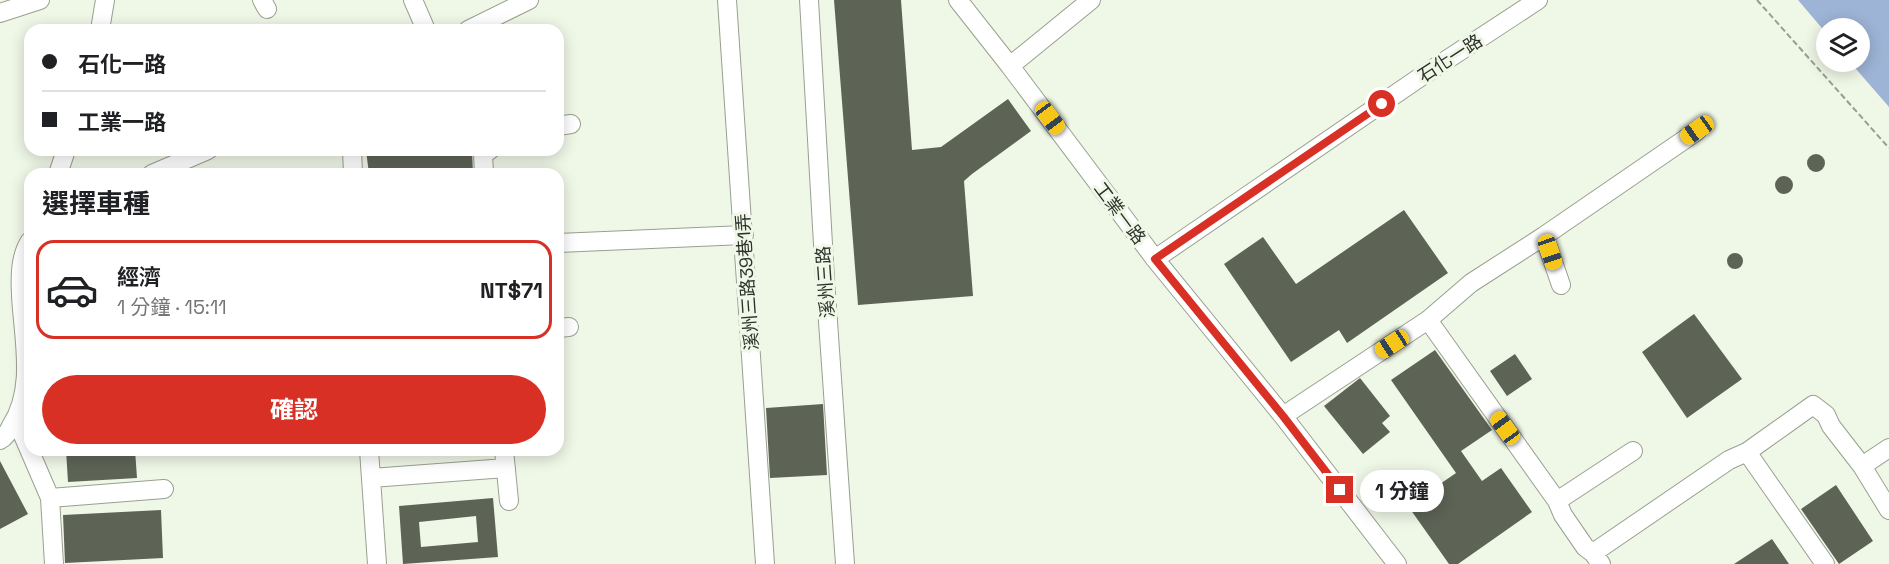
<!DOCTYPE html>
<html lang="zh-TW">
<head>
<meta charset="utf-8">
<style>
	:root { --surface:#fff; --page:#f6f6f6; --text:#202124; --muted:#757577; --line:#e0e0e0; --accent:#d93025 }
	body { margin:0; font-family:"Space Grotesk","Noto Sans TC",sans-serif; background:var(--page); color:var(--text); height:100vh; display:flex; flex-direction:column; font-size:22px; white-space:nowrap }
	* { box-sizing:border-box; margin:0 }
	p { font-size:20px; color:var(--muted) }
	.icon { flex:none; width:33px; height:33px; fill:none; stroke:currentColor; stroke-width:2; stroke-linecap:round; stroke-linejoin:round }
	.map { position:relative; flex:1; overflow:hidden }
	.sheet { position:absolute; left:24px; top:168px; width:540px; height:288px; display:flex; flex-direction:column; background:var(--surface); border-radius:18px; box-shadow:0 3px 15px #0003 }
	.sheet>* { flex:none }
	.top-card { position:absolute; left:24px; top:24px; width:540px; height:132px; border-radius:18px; box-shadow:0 3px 15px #0003; display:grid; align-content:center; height:132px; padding:0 18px; background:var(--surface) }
	.fabs { position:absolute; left:1816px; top:18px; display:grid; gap:12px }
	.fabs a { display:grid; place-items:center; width:54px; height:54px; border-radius:50%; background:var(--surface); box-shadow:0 3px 15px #0003; font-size:30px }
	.end { position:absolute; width:27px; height:27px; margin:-14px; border:8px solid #d93025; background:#fff; box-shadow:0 0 0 3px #fff }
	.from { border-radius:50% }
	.bubble { position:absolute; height:42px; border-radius:21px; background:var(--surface); box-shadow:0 3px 15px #0003; font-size:20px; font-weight:700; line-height:42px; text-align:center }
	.car { position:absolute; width:18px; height:36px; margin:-18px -9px; border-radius:8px; box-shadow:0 0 4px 2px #0007; background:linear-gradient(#f5c518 24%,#345 0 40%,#f5c518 0 76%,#345 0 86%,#f5c518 0) }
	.top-card b { display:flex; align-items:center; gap:21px; height:57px; font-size:22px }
	.top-card b+b { border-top:2px solid var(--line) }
	.top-card i { width:15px; height:15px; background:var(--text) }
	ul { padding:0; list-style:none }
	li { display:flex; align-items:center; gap:18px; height:99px; margin:0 12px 9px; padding:0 6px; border:3px solid transparent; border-radius:18px }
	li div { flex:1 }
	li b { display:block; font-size:22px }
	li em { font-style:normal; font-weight:700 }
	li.selected { border-color:var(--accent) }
	li>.icon { width:54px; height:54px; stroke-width:1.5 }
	h2 { padding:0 18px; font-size:27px; line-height:72px }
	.button { display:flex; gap:12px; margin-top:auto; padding:12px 18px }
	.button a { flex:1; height:69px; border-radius:36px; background:var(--accent); color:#fff; font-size:24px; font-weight:700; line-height:69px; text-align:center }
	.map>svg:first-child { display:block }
	.water { fill:#9eb4d6 }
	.building { fill:#5d6456; fill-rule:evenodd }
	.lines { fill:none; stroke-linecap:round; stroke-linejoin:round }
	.minor-casing { stroke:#98a090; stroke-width:20 }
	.path { stroke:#979d92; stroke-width:2; stroke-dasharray:6 3; stroke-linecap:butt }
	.minor { stroke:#fff; stroke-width:18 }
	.route { stroke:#d93025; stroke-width:8 }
	.labels { text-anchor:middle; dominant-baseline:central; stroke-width:6; stroke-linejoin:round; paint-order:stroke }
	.street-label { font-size:18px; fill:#2e312b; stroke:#eff7e7 }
</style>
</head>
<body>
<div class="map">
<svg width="1889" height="564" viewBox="0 0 1889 564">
	<rect width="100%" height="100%" fill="#eff7e7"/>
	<path class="water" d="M1798,0h91v107l-39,-45h10v-34h-33v6z"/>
	<path class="building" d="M834,0h67l11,150 29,-3 67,-48 23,32 -59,43 -8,7 9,115 -115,9z
		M366,150h106l1,24h-104z
		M1807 163a9 9 0 1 1 18 0a9 9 0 1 1-18 0Z
		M1775 185a9 9 0 1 1 18 0a9 9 0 1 1-18 0Z
		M1404,210l44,63 -101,70 -8,-13 -48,32 -67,-98 39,-27 33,47z
		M1727 261a8 8 0 1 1 16 0a8 8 0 1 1-16 0Z
		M1694,314l48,65 -55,39 -45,-66z
		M1435,350l57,80 -31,21 21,30 19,-13 31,44 -74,52h-9l-41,-58 48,-33 -65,-93z
		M1515,354l17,25 -25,17 -17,-25z
		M1360,378l30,38 -8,7 8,9 -27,22 -39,-48z
		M823,404l4,71 -57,3 -4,-70z
		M66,450h69l2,28 -69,4z
		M0,461l28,53 -28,15z
		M1836,485l37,56 -34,23 -38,-55z
		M493,498l5,59 -95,7 -4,-58zM476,516l2,26 -57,5 -2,-25z
		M161,510l2,48 -98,5 -2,-48z
		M1772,539l17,25h-55z"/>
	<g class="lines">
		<defs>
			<path id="minor" d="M262,0l5,9
				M413,0l13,30
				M727,0l38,564
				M809,0l16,279 20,285
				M958,0l52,66 145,193 128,157 114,148
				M0,13l40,-13
				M100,30l5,-30
				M468,30l61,-30
				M1010,66l81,-66
				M558,126l13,-2
				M352,150l1,24
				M58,174l8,-24
				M152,174l56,-24
				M484,174l-1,-20 7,-4
				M1544,236l17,49
				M558,243l186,-8
				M1155,259l264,-181 119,-78
				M1428,320l129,181 6,14 22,32 8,6 8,11
				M558,328l11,-1
				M1283,416l145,-96 43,-37 73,-47 153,-105
				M16,419l34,79 4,66
				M0,440c6,-3 8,-8 11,-14 25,-38 12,-88 10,-131 -1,-18 -1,-39 9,-54
				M369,450l8,114
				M504,450l5,51
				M1747,452l78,112
				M1862,466l27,-18
				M371,478l135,-10
				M50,498l114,-9
				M1557,501l76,-50
				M1593,553l136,-93 18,-8 66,-47 13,10 5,11 31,40 27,44"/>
		</defs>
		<use href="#minor" class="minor-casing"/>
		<path class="path" d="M1757,0l132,148"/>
		<use href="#minor" class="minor"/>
	</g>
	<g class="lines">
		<path class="route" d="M1340,490l-57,-74 -128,-157 227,-155"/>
	</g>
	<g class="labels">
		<g class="street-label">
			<text transform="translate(1450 58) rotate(-33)">石化一路</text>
			<text transform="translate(1120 213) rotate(53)">工業一路</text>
			<text transform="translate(747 282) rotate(-94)">溪州三路39巷1弄</text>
			<text transform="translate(825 282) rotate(-94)">溪州三路</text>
		</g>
	</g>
</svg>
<div class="fabs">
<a><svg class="icon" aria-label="layers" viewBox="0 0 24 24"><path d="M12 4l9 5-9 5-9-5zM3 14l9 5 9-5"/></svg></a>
</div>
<i class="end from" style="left:1382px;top:104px"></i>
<i class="end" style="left:1340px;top:490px"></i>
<div class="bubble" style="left:1360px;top:470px;width:84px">1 分鐘</div>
<i class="car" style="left:1050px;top:118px;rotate:143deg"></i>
<i class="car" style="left:1697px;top:130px;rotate:235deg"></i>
<i class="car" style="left:1550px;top:252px;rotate:161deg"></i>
<i class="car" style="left:1392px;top:344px;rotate:237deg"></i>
<i class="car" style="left:1505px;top:428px;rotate:324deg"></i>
<div class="top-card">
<b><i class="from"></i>石化一路</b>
<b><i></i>工業一路</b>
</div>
<section class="sheet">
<h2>選擇車種</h2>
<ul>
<li class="selected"><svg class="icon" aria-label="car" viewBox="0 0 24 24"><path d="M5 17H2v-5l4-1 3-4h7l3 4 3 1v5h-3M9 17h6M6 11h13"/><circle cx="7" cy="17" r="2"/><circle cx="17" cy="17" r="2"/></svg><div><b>經濟</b><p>1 分鐘 · 15:11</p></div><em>NT$71</em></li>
</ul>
<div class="button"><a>確認</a></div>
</section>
</div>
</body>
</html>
